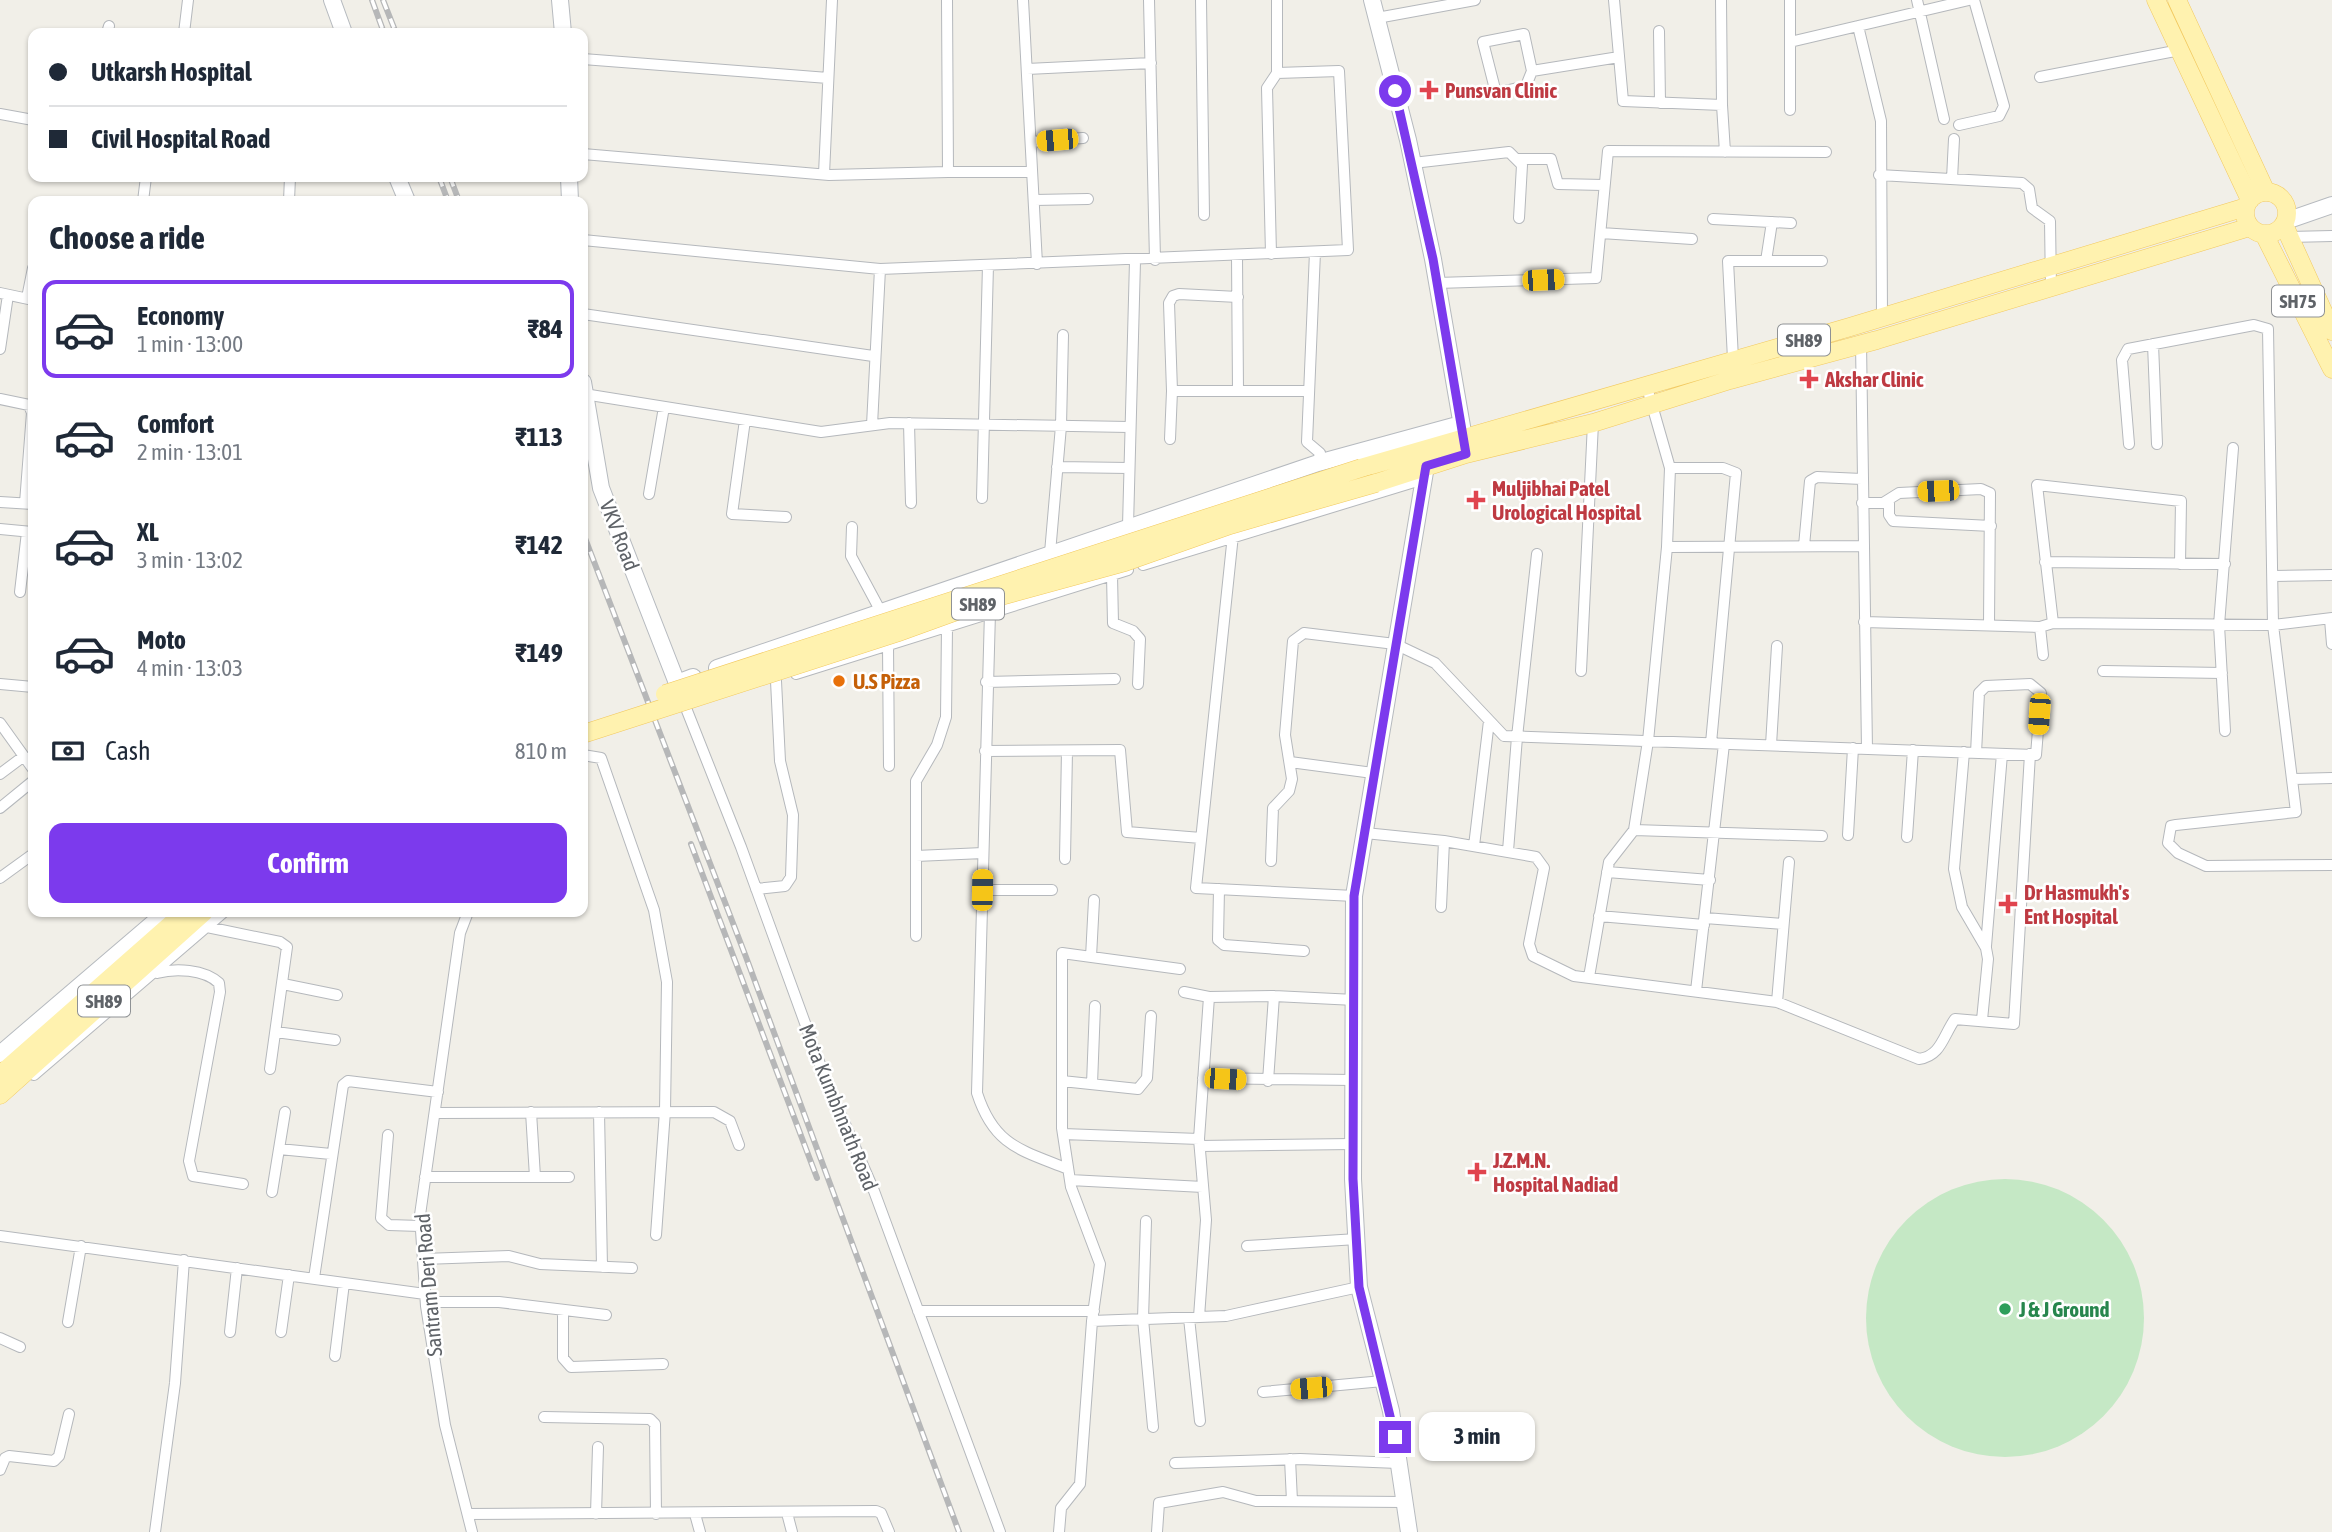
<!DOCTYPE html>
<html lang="en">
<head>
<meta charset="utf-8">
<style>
	:root { --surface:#fff; --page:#f6f6f7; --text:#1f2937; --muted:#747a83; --line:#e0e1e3; --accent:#7c3aed }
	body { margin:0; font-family:"Asap Condensed",sans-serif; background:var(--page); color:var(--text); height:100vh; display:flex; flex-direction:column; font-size:26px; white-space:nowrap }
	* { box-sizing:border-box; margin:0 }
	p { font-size:23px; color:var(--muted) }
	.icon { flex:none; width:38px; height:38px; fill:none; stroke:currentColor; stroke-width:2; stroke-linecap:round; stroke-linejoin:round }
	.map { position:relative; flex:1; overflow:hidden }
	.details { position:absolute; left:28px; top:196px; width:560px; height:721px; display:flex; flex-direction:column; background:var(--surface); border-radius:14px; box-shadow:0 2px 5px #0004 }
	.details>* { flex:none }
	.banner { position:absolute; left:28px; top:28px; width:560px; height:154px; border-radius:14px; box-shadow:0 2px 5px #0004; display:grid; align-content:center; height:154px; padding:0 21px; background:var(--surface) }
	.end { position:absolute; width:32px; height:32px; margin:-16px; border:9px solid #7c3aed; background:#fff; box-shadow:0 0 0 4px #fff }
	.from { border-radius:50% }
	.bubble { position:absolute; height:49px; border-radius:14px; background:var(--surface); box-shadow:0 2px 5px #0004; font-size:23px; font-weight:700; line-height:49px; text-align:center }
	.car { position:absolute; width:21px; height:42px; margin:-21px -10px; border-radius:9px; box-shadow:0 0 5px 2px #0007; background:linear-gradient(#f5c518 24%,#345 0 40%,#f5c518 0 76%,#345 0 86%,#f5c518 0) }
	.banner b { display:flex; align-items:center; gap:24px; height:66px; font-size:26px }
	.banner b+b { border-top:2px solid var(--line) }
	.banner i { width:18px; height:18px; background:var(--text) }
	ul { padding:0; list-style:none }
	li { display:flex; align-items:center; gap:21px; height:98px; margin:0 14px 10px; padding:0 7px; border:4px solid transparent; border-radius:14px }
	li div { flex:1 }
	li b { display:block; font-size:26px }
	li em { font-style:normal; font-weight:700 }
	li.selected { border-color:var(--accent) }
	li>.icon { width:63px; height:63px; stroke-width:1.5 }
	h2 { padding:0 21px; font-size:32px; line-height:84px }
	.pay { display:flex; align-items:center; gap:18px; height:77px; padding:0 21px; font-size:26px }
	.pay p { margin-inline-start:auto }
	.action { display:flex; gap:14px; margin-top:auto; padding:14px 21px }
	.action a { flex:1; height:80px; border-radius:14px; background:var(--accent); color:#fff; font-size:28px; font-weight:700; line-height:80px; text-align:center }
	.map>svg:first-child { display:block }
	.green { fill:#c5e8c5 }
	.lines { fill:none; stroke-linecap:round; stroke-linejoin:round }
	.street-casing { stroke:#b5b8bc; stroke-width:12 }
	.secondary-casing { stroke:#b6babf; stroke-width:18 }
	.primary-casing { stroke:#f2c960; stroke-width:19 }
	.street { stroke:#fff; stroke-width:10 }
	.secondary { stroke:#fff; stroke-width:16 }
	.primary { stroke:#fff2af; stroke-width:18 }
	.rail-casing { stroke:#b6b7b8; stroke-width:6 }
	.rail { stroke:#fff; stroke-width:3.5; stroke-dasharray:10; stroke-linecap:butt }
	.primary-bridge-casing { stroke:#f2c960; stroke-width:19; stroke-linecap:butt }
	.primary-bridge { stroke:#fff2af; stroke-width:18 }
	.route { stroke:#7c3aed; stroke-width:9 }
	.health-dot { fill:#e0444e; stroke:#fff; stroke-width:2.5 }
	.food-dot { fill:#e8710a; stroke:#fff; stroke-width:2.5 }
	.leisure-dot { fill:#2e9e5b; stroke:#fff; stroke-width:2.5 }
	.labels { text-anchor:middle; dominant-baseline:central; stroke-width:5; stroke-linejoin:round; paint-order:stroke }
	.shield { fill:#fff; stroke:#8f9295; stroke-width:2 }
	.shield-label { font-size:19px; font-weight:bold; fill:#5f6368 }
	.health-label { font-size:21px; font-weight:bold; fill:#be3a42; stroke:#fff; text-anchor:start }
	.street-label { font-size:21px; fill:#5f6368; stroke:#fff }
	.food-label { font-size:21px; font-weight:bold; fill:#c56008; stroke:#fff; text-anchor:start }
	.leisure-label { font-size:21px; font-weight:bold; fill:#27864d; stroke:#fff; text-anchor:start }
</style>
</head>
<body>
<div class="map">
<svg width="2332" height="1532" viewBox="0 0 2332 1532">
	<rect width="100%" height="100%" fill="#f1efe8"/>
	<path class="green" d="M1866 1318a139 139 0 1 1 278 0a139 139 0 1 1-278 0Z"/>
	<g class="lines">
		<defs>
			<path id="street" d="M1023,0l14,264
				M1149,0l6,260
				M1201,0l3,215
				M1614,0l9,101 99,4 -1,-105
				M1917,0l27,119
				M1377,18l98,-18
				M1858,26l23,95 1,195
				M1659,31l1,72
				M107,33l2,-7
				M184,33l4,-33
				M1790,42l179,-42
				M583,59l245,19
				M1027,69l124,-6
				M1532,71l-8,-37 -41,8 13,51 30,-7 6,-15 87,-14
				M2040,77l140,-27
				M1722,105l3,47
				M1790,110v-110
				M0,114l33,6
				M1959,125l40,-9 5,-10 -30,-106
				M1031,142l52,-4
				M583,154l246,21 119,-3 -1,-172
				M1516,159h35l7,25 45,1
				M1413,163l96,-11 13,13 -3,53
				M948,172h84
				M824,174l8,-174
				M1879,175l143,8 7,6 3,19 18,13 1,68
				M1952,179l2,-40
				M1034,200l54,-1
				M143,201l3,-24
				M289,201l1,-24
				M1713,219l78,4
				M1601,233l91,6
				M2289,237l43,-1
				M583,240l297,29 468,-19 -9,-179 -62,2
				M1315,252l-8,190 13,11 -2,10
				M1271,254l-4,-166 10,-15v-73
				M1237,256l1,135
				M1766,261l6,-39
				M1437,283l159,-5 12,-127 218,1
				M0,293l33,7
				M27,298l6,-30
				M583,314l290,42
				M1861,343l6,406
				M2153,344l4,100
				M0,349l8,-54
				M1733,359l-5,-98h94
				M1646,384l24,84 -3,79
				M1172,391h137
				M584,394l237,38 69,-9 239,4
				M0,399l29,6 3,8 -7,90
				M745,420l-13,94 54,3
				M909,423l2,80
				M872,425l8,-156
				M1170,439l2,-48 -3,-88 4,-7 6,-2 59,3
				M2129,444l-7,-84 6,-11 126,-24 14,4 5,296 23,187 -120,13 -5,1 -3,17 10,10 28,13 126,-1
				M1057,467l72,1
				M1670,468h53l13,5 -25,270
				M649,494l15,-87
				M982,498l6,-233
				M1889,501v14l4,6 98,5
				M0,502l33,2
				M1862,503h21l16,-10 82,-4 9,4 -1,132
				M1128,526l7,-265
				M852,527l-1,29 29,54
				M0,529l32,3
				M1233,535l-37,353 158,8
				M1804,546l6,-65 7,-4 45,2
				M1050,553l11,-127 2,-91
				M2045,562l180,2
				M1143,565l281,-86
				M1112,575l1,48 20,8 7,8 -2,45
				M2273,576l59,-1
				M20,592l7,-60
				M990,612l-13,481c17,53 44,57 91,76
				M2330,619l2,25
				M1864,622l176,5
				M2053,623l220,2 59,-7
				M888,645l1,121
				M2043,655l-3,-28 13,-4 -16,-138 144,16 -1,63
				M1581,671l12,-248
				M2103,671l119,2
				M796,674l332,-104
				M986,682l129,-3
				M0,684l33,3
				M682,698l59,149 84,231 49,113 126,341
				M0,723l33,46
				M2225,731l-6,-106 14,-177
				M1771,745l6,-99
				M985,751l135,-1 7,82 74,6
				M1964,752l-10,117 8,38 24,41 2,11 -6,61
				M583,755l18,3 53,152 13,72 -2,129 -9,124
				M1290,762l83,11
				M0,774l24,-18
				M2294,779l38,-1
				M0,808l33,-27
				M1634,830l188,6
				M1365,833l79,8 92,16 8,11 -15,76 4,12 41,20 203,26 142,57c22,-3 24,-23 36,-40l59,5 16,-270
				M1848,835l5,-87
				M1907,837l6,-87
				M1474,846l15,-125
				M1508,851l9,-114 20,-183
				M916,856l67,-3
				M1065,859l2,-108
				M1271,861l2,-53 16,-17 3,-12 -7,-44 8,-94 11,-8 91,11 40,19 69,73 532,19 5,-62 -11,-9 -44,2 -7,7 -3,60
				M1607,872l103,8
				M0,878l33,-24
				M756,889l29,-3 6,-9 2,-62 -13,-54 -4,-80
				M1219,889l-1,51 6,5 80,6
				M982,890h70
				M1441,907l3,-66
				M468,912l-8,21 -40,282 6,91 19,119 27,107
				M1599,916l105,9
				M1705,918l77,6
				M207,927l73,15 7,5 -17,122
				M916,936v-155l21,-36 9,-28 1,-90
				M1986,946l16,-192
				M1091,957l3,-57
				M157,973c18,-5 47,-4 62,10l1,9 -31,169 4,15 50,8
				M1589,977l20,-115 25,-32 14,-89 19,-194 196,-1
				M283,984l54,11
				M1696,991l28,-247
				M1184,992l25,5 65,-1 81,4
				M1777,1002l12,-140
				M276,1032l59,8
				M34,1075l190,-163
				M1203,1078l151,2
				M1062,1081l76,8 9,-11 4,-62
				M1268,1081l6,-85
				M1092,1084l3,-78
				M531,1112l4,65
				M599,1112l3,155
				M435,1113l279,-1 16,9 9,24
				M1063,1134l136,5
				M388,1135l-7,83 8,7 31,1
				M1200,1146l153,-2
				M279,1149l52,5
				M425,1177h144
				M1070,1180l133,7
				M272,1192l13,-80
				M1146,1221l-3,98 10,108
				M0,1236l425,58
				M1247,1246l110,-7
				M423,1259l86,-3 31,8 92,4
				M314,1278l29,-193 5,-4 90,11
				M426,1302h73l107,13
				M918,1311h176
				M563,1312v46l8,9 92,-3
				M1199,1317l7,-97 -7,-81 10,-142
				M1189,1318l11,103
				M1092,1321l134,-5 133,-29
				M68,1322l13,-76
				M230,1332l7,-64
				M281,1332l8,-57
				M0,1338l20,9
				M335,1356l9,-73
				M1263,1392l120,-11
				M544,1417l106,2 5,5 1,90
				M1290,1459l2,42
				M1175,1463l125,-4 98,4
				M0,1470l5,-12 4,-2 45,5 5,-5 10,-42
				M787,1513l5,19
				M468,1514l408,-3 5,2 8,19
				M596,1514l2,-67
				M695,1514l5,18
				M155,1532l20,-149 9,-123
				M1059,1532l2,-24 19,-24 12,-163 8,-57 -29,-77 -9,-59v-175l118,16
				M1157,1532l2,-29 64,-11 33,9 148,1"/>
			<path id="secondary" d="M332,0l12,33
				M560,0l3,33
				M1372,0l36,140 25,119 30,173
				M397,177l10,24
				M569,177l1,24
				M2286,221l46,-16
				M583,382l18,106 76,195 16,-6
				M717,668l601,-205 143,-39
				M0,1054l166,-142
				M1409,1532l-18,-121 -32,-124 -6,-108 1,-283 72,-430"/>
			<path id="primary" d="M2156,0l94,200
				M2177,0l89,192
				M2245 213a21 21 0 1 1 42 0a21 21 0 1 1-42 0Z
				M2284,225l48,106
				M2264,234l68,135
				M1361,468l489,-141 396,-120
				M1376,483l90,-29 127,-31 137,-43 147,-40 373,-113
				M0,1075l185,-163
				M0,1095l204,-183"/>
		</defs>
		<use href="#street" class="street-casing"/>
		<use href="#secondary" class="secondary-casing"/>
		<use href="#primary" class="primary-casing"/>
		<use href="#street" class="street"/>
		<use href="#secondary" class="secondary"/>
		<use href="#primary" class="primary"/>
		<defs>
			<path id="rail" d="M372,0l12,33
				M383,0l13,33
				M439,177l9,24
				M450,177l9,24
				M583,533l163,424 213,575
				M691,844l126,334"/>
		</defs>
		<use href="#rail" class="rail-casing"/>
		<use href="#rail" class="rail"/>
		<defs>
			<path id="primary-bridge" d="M665,694l696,-226
				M583,734l313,-101 94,-34 135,-37 105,-37 146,-42"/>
		</defs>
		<use href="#primary-bridge" class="primary-bridge-casing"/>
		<use href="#primary-bridge" class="primary-bridge"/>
	</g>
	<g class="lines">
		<path class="route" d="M1395,1437l-36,-150 -6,-108 1,-283 72,-430 40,-12 -33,-195 -38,-168"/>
	</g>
	<g class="health-dot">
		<path d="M1425.5 79.5h7v7h7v7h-7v7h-7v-7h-7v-7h7z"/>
		<path d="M1805.5 368.5h7v7h7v7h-7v7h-7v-7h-7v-7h7z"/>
		<path d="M1472.5 489.5h7v7h7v7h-7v7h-7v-7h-7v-7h7z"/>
		<path d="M2004.5 893.5h7v7h7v7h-7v7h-7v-7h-7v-7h7z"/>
		<path d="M1473.5 1161.5h7v7h7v7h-7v7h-7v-7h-7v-7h7z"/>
	</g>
	<circle class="food-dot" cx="839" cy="681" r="7"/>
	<circle class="leisure-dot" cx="2005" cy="1309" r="7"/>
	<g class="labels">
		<g class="shield">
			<rect x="2272" y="285.5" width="52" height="31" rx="5"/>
			<rect x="1778" y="324.5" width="52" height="31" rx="5"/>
			<rect x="952" y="588.5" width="52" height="31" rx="5"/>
			<rect x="78" y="985.5" width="52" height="31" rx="5"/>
		</g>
		<g class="shield-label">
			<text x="2298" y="301">SH75</text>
			<text x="1804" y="340">SH89</text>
			<text x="978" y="604">SH89</text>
			<text x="104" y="1001">SH89</text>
		</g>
		<g class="health-label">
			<text x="1445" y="90">Punsvan Clinic</text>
			<text x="1825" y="379">Akshar Clinic</text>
			<text x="1492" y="488">Muljibhai Patel<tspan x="1492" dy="24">Urological Hospital</tspan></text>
			<text x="2024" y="892">Dr Hasmukh's<tspan x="2024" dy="24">Ent Hospital</tspan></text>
			<text x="1493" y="1160">J.Z.M.N.<tspan x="1493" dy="24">Hospital Nadiad</tspan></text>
		</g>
		<g class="street-label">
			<text transform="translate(620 535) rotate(69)">VKV Road</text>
			<text transform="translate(839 1107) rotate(68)">Mota Kumbhnath Road</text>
			<text transform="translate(428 1285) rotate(-95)">Santram Deri Road</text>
		</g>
		<g class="food-label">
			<text x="853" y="681">U.S Pizza</text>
		</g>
		<g class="leisure-label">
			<text x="2019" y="1309">J &amp; J Ground</text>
		</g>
	</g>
</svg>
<i class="end from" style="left:1395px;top:91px"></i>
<i class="end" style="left:1395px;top:1437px"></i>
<div class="bubble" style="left:1419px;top:1412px;width:116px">3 min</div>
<i class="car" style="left:1057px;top:140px;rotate:265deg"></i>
<i class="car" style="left:1543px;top:280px;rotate:88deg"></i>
<i class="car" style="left:1938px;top:491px;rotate:268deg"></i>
<i class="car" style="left:2039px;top:714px;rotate:184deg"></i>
<i class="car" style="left:982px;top:890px;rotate:1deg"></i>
<i class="car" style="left:1225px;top:1079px;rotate:93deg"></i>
<i class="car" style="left:1311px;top:1388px;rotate:265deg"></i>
<div class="banner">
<b><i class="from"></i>Utkarsh Hospital</b>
<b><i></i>Civil Hospital Road</b>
</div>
<section class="details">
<h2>Choose a ride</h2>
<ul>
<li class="selected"><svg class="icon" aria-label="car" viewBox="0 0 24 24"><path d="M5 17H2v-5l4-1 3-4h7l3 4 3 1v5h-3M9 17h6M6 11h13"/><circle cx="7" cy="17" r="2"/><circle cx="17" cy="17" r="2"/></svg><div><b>Economy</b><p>1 min · 13:00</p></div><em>₹84</em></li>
<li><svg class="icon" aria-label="car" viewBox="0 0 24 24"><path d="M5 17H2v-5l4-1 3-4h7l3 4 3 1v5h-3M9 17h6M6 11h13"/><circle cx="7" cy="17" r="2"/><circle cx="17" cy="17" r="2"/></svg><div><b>Comfort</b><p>2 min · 13:01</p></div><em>₹113</em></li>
<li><svg class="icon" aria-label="car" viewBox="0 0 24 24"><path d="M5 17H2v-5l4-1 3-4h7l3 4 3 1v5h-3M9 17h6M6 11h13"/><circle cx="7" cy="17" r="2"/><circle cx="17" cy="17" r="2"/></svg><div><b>XL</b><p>3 min · 13:02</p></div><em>₹142</em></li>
<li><svg class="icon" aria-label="car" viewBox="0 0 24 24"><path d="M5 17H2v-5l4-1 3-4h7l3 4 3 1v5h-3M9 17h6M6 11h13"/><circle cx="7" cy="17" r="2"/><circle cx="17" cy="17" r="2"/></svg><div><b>Moto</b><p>4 min · 13:03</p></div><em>₹149</em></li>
</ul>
<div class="pay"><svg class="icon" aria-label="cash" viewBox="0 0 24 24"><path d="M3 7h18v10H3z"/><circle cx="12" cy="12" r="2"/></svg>Cash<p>810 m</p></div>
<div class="action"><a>Confirm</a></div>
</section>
</div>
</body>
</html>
